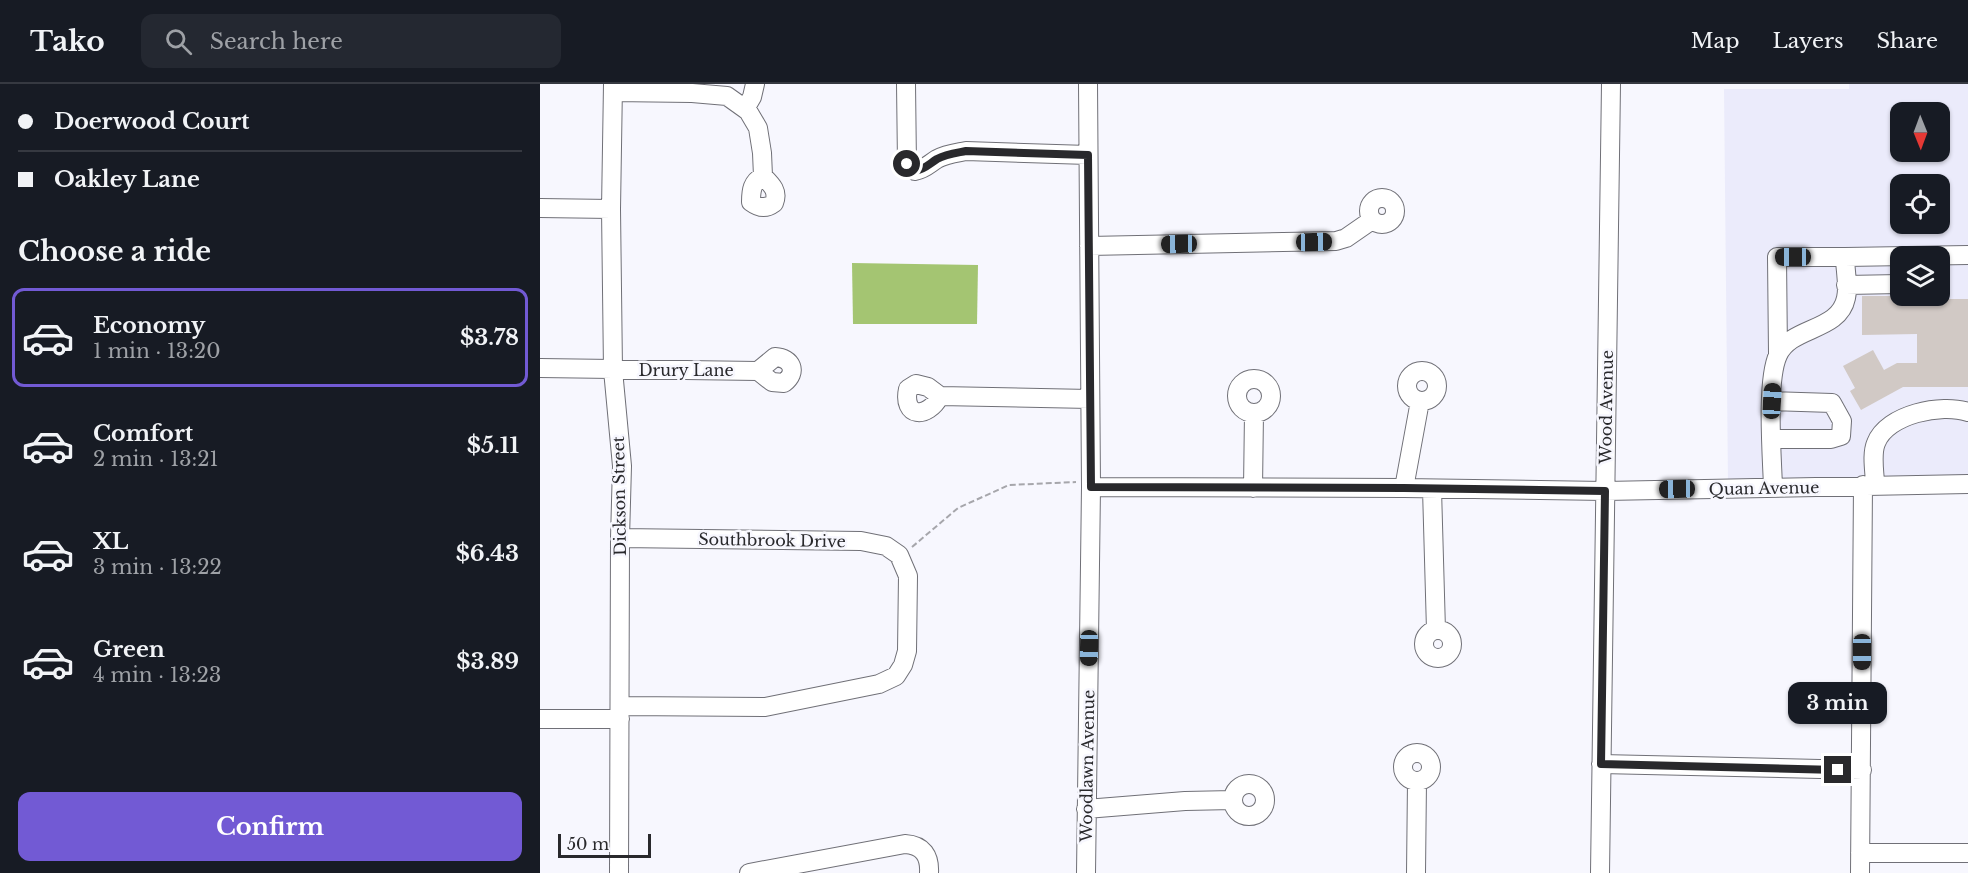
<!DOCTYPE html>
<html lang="en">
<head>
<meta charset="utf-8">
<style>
	:root { --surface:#171b24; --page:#242831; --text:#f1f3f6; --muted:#9ea1a6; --line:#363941; --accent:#725ad4 }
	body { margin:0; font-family:"Libre Baskerville",serif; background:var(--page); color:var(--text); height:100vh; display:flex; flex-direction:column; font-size:22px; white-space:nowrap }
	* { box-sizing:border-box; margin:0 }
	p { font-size:20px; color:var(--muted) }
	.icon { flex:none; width:33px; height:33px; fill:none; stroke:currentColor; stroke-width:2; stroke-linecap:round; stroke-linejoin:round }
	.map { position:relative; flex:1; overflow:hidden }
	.details { display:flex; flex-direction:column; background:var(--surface); width:540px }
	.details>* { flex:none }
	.guide { display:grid; align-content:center; height:132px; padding:0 18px; background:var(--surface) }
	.needle { width:39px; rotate:179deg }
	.tools { position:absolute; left:1350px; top:18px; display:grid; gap:12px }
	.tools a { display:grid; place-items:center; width:60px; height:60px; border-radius:12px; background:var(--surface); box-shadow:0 2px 4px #0004; font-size:30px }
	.scale { position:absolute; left:18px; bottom:15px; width:93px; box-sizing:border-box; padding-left:6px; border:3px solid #29292c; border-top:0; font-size:16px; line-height:21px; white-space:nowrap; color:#29292c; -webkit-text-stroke:4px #f7f7fe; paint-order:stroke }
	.end { position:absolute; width:27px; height:27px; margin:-14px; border:8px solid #29292c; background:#fff; box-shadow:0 0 0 3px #fff }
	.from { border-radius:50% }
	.bubble { position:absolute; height:42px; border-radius:12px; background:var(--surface); box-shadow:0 2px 4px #0004; font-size:20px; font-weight:700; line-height:42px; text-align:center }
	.car { position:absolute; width:18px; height:36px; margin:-18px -9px; border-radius:8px; box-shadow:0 0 4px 2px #0007; background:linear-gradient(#222 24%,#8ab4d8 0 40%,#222 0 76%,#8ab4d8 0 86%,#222 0) }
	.guide b { display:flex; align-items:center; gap:21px; height:57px; font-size:22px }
	.guide b+b { border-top:2px solid var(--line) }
	.guide i { width:15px; height:15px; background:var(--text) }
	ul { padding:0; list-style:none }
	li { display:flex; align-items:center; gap:18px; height:99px; margin:0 12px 9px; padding:0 6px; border:3px solid transparent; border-radius:12px }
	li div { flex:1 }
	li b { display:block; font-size:22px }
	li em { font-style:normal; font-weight:700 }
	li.selected { border-color:var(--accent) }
	li>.icon { width:54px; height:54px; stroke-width:1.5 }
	h2 { padding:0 18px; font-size:27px; line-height:72px }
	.action { display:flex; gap:12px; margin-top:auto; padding:12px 18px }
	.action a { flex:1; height:69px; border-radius:12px; background:var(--accent); color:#fff; font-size:24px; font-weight:700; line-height:69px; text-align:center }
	header { display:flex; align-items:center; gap:36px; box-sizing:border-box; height:84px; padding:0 30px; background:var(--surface); border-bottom:2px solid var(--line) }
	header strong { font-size:28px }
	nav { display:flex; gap:33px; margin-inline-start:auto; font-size:21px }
	.search { width:420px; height:54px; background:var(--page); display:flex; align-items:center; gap:15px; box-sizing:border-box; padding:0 21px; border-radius:12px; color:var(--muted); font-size:22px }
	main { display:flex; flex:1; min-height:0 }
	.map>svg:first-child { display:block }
	.built { fill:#ebebfb; fill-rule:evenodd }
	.forest { fill:#a4c572 }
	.building { fill:#d1c9c5 }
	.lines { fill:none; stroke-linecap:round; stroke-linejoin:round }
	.minor-casing { stroke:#707077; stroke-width:20 }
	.path { stroke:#a6a6ab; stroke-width:2; stroke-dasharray:6 3; stroke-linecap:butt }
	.minor { stroke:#fff; stroke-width:18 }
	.route { stroke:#29292c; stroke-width:8 }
	.labels { text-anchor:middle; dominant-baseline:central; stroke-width:5; stroke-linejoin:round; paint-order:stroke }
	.street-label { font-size:16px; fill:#29292c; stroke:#f7f7fe }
</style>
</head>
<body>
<header>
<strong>Tako</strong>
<div class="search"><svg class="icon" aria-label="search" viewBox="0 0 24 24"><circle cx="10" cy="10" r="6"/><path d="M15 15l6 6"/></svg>Search here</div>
<nav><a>Map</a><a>Layers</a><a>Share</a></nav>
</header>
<main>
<section class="details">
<div class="guide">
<b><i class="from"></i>Doerwood Court</b>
<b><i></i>Oakley Lane</b>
</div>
<h2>Choose a ride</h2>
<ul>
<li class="selected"><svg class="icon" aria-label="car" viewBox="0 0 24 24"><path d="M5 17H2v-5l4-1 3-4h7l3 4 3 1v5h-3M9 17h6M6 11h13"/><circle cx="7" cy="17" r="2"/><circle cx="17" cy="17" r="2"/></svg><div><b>Economy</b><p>1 min · 13:20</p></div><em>$3.78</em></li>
<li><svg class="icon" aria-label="car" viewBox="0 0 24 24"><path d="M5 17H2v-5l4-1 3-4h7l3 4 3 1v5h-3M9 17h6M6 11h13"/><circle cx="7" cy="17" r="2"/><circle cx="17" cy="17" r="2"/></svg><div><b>Comfort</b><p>2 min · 13:21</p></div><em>$5.11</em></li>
<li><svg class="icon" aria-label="car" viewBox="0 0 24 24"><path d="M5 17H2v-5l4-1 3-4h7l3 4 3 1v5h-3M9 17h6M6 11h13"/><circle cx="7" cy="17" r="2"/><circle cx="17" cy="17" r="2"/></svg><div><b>XL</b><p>3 min · 13:22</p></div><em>$6.43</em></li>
<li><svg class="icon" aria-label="car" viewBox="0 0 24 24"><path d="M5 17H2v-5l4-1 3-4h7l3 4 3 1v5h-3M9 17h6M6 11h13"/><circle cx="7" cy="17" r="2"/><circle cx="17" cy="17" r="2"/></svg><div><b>Green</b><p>4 min · 13:23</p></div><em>$3.89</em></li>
</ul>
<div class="action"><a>Confirm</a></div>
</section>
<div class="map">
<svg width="1428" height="789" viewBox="0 0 1428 789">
	<rect width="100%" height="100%" fill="#f7f7fe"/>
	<path class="built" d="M1309,0h119v396l-240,2 -4,-393h125zM1360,28h40v40h-40zM1360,100h40v40h-40zM1360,172h40v40h-40z"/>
	<path class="forest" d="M312,179l126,2 -1,59h-124z"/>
	<path class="building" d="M1322,212h58v3h48v88h-65l-42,23 -11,-19 5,-3 -12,-22 30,-16 11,20 13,-7h20v-29l-55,1z"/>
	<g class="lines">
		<defs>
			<path id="minor" d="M73,0l-2,125 2,161 9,96 -2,72 -1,335
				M366,0l1,80 8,7c10,-2 14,-7 22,-12 9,-5 19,-6 29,-8l122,4
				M73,8l79,1 35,3 21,15 10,17 4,25 1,23c8,8 16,15 11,27 -8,6 -15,5 -23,-1 0,-12 1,-20 12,-26
				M205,25l7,-12 3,-13
				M829 127a13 13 0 1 1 26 0a13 13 0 1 1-26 0Z
				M0,124l71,1
				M549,162l247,-5 10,-3 26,-18
				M1306,201l54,-1
				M1238,270l-1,-97h68
				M0,284l218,3 17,-14c17,1 23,15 9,26l-12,-1 -14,-11
				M867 302a15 15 0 1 1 30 0a15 15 0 1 1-30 0Z
				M697 312a17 17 0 1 1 34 0a17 17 0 1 1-34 0Z
				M400,312l-12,-9 -12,-3 -8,5c-6,28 19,31 32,7l150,3
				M1231,317l61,2 10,18 -1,15 -10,3h-59
				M1335,401c0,-12 -4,-30 1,-42 11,-29 66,-40 92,-31
				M551,403l313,1 201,3 363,-7
				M1233,403c-1,-31 -7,-106 5,-132 13,-29 61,-23 68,-57 3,-12 -1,-28 -1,-41l123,-2
				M713,404l1,-75
				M864,404l16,-87
				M892,405l4,141
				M80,454l241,3 25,5 13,9 9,21 -1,75 -4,14 -7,11 -17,8 -114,23 -144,-1
				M884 560a14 14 0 1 1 28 0a14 14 0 1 1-28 0Z
				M0,635h80
				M863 683a14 14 0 1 1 28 0a14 14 0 1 1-28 0Z
				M1061,680l261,6
				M693 716a16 16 0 1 1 32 0a16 16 0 1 1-32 0Z
				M546,725l99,-8 48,-1
				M1320,769h108
				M209,789l156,-29c18,1 25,12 24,29
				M546,789l5,-386 -3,-403
				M876,789l1,-92
				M1060,789l11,-789
				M1320,789l3,-388"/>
		</defs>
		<use href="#minor" class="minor-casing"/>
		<path class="path" d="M372,463l46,-39 51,-23 67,-3"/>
		<use href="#minor" class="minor"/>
	</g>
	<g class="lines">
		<path class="route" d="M367,80l8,7c10,-2 14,-7 22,-12 9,-5 19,-6 29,-8l122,4 3,332 313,1 201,3 -4,273 237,6"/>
	</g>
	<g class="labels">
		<g class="street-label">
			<text x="146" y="286">Drury Lane</text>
			<text transform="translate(1066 323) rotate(-89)">Wood Avenue</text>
			<text transform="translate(1224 404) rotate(-1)">Quan Avenue</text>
			<text transform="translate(79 412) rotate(-91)">Dickson Street</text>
			<text transform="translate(232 456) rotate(1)">Southbrook Drive</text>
			<text transform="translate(547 682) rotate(-89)">Woodlawn Avenue</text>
		</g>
	</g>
</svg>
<div class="tools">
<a><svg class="needle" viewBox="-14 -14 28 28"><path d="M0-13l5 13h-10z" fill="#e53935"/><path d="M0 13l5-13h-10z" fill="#9ea1a6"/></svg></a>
<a><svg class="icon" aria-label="locate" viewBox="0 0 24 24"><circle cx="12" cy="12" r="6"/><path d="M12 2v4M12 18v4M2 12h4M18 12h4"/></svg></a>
<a><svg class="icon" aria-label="layers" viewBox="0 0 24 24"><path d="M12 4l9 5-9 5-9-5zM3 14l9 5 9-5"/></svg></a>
</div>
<div class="scale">50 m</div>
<i class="end from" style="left:367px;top:80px"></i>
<i class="end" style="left:1298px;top:686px"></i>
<div class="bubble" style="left:1248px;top:598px;width:99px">3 min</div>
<i class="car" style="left:774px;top:158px;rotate:89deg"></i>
<i class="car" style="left:639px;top:160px;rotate:269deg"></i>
<i class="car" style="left:1253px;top:173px;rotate:270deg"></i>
<i class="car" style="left:1232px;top:317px;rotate:3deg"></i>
<i class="car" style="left:1137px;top:405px;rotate:269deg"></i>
<i class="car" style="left:549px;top:564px;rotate:181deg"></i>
<i class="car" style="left:1322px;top:568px;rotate:180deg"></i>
</div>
</main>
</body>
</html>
